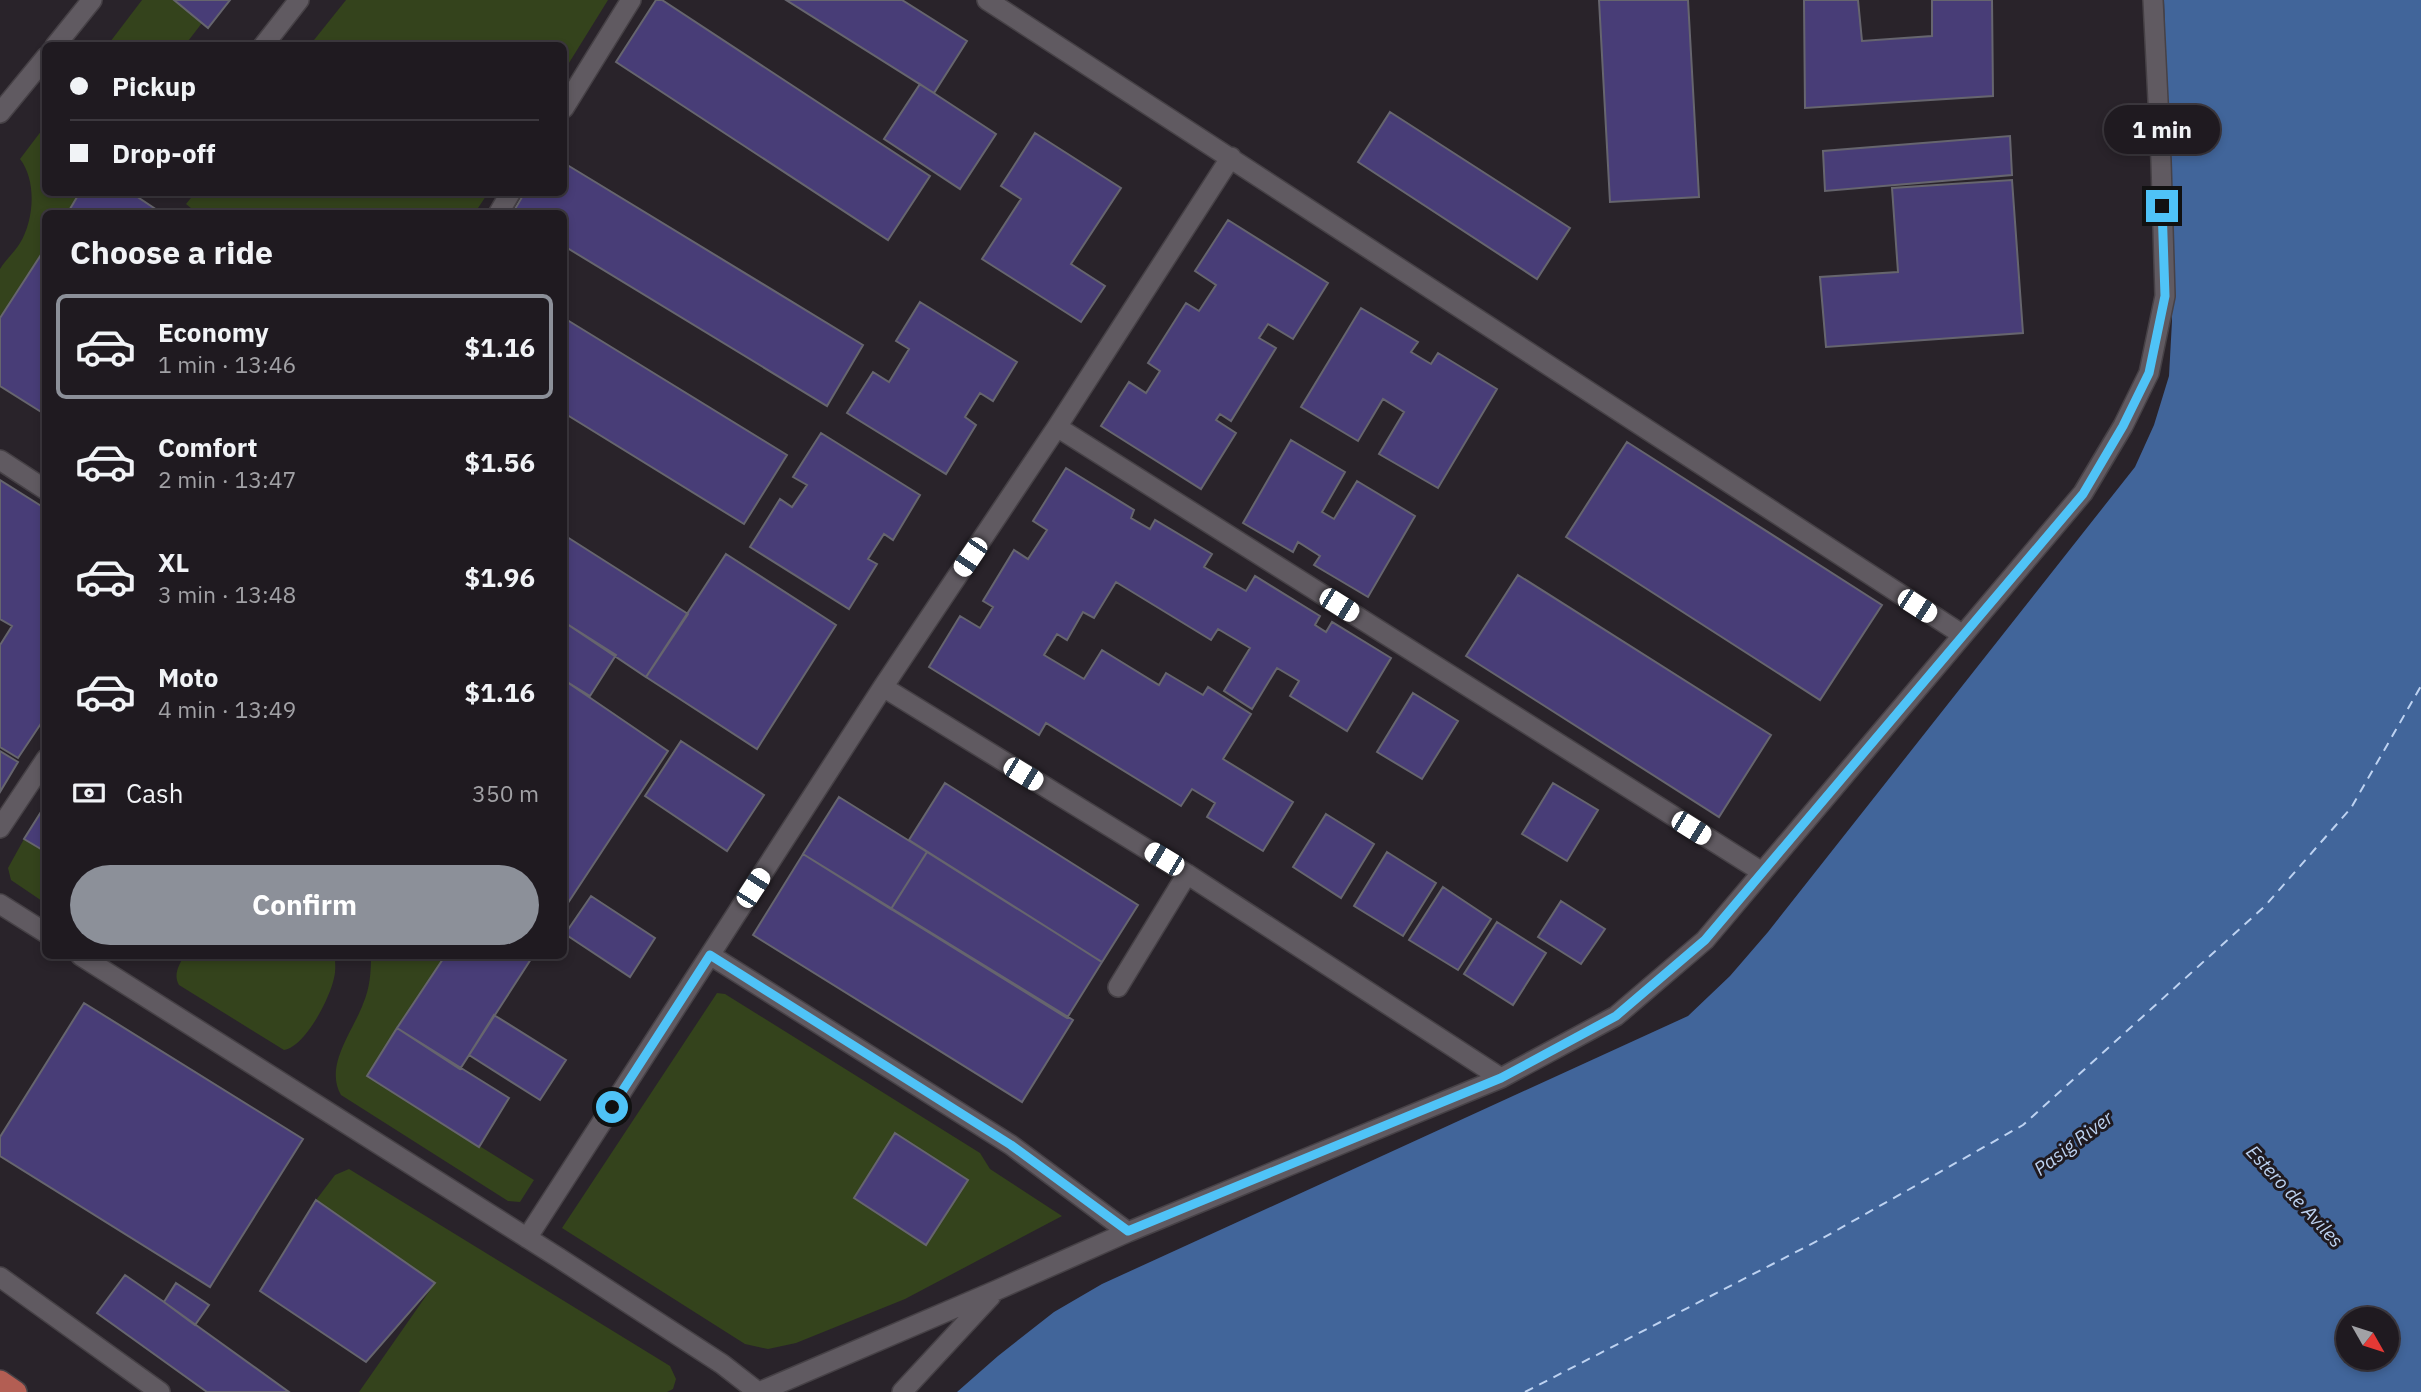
<!DOCTYPE html>
<html lang="en">
<head>
<meta charset="utf-8">
<style>
	:root { --surface:#1f1a20; --page:#272329; --text:#f1f3f6; --muted:#a1a1a5; --line:#3c383e; --accent:#8c9099 }
	body { margin:0; font-family:"IBM Plex Sans",sans-serif; background:var(--page); color:var(--text); height:100vh; display:flex; flex-direction:column; font-size:26px; white-space:nowrap }
	* { box-sizing:border-box; margin:0 }
	p { font-size:23px; color:var(--muted) }
	.icon { flex:none; width:38px; height:38px; fill:none; stroke:currentColor; stroke-width:2; stroke-linecap:round; stroke-linejoin:round }
	.map { position:relative; flex:1; overflow:hidden }
	.drawer { position:absolute; left:42px; top:210px; width:525px; height:749px; display:flex; flex-direction:column; background:var(--surface); border-radius:10px; box-shadow:0 4px 10px #0003,0 0 0 2px var(--line) }
	.drawer>* { flex:none }
	.hud { position:absolute; left:42px; top:42px; width:525px; height:154px; border-radius:10px; box-shadow:0 4px 10px #0003,0 0 0 2px var(--line); display:grid; align-content:center; height:154px; padding:0 28px; background:var(--surface) }
	.needle { width:46px; rotate:129deg }
	.fabs { position:absolute; left:2336px; top:1307px; display:grid; gap:14px }
	.fabs a { display:grid; place-items:center; width:63px; height:63px; border-radius:50%; background:var(--surface); box-shadow:0 4px 10px #0003,0 0 0 2px var(--line); font-size:35px }
	.end { position:absolute; width:32px; height:32px; margin:-16px; border:9px solid #4fc3f7; background:#111; box-shadow:0 0 0 4px #111 }
	.from { border-radius:50% }
	.bubble { position:absolute; height:49px; border-radius:24px; background:var(--surface); box-shadow:0 4px 10px #0003,0 0 0 2px var(--line); font-size:23px; font-weight:700; line-height:49px; text-align:center }
	.car { position:absolute; width:21px; height:42px; margin:-21px -10px; border-radius:9px; box-shadow:0 0 5px 2px #0007; background:linear-gradient(#fff 24%,#345 0 40%,#fff 0 76%,#345 0 86%,#fff 0) }
	.hud b { display:flex; align-items:center; gap:24px; height:66px; font-size:26px }
	.hud b+b { border-top:2px solid var(--line) }
	.hud i { width:18px; height:18px; background:var(--text) }
	ul { padding:0; list-style:none }
	li { display:flex; align-items:center; gap:21px; height:105px; margin:0 14px 10px; padding:0 14px; border:4px solid transparent; border-radius:10px }
	li div { flex:1 }
	li b { display:block; font-size:26px }
	li em { font-style:normal; font-weight:700 }
	li.active { border-color:var(--accent) }
	li>.icon { width:63px; height:63px; stroke-width:1.5 }
	h2 { padding:0 28px; font-size:32px; line-height:84px }
	.pay { display:flex; align-items:center; gap:18px; height:77px; padding:0 28px; font-size:26px }
	.pay p { margin-inline-start:auto }
	.button { display:flex; gap:14px; margin-top:auto; padding:14px 28px }
	.button a { flex:1; height:80px; border-radius:42px; background:var(--accent); color:#fff; font-size:28px; font-weight:700; line-height:80px; text-align:center }
	.map>svg:first-child { display:block }
	.green { fill:#34431c; fill-rule:evenodd }
	.water { fill:#41659a; fill-rule:evenodd }
	.lines { fill:none; stroke-linecap:round; stroke-linejoin:round }
	.ferry { stroke:#bdd2f1; stroke-width:2; stroke-dasharray:9 7; stroke-linecap:butt }
	.building { fill:#483d77; stroke:#66656e; stroke-width:2 }
	.service-casing { stroke:#464146; stroke-width:22 }
	.primary-casing { stroke:#464146; stroke-width:24 }
	.service { stroke:#605a61; stroke-width:19 }
	.primary { stroke:#b35e53; stroke-width:21 }
	.route { stroke:#4fc3f7; stroke-width:9 }
	.labels { text-anchor:middle; dominant-baseline:central; stroke-width:6; stroke-linejoin:round; paint-order:stroke }
	.water-label { font-size:19px; font-style:italic; fill:#bdd2f1; stroke:#1f1a20 }
</style>
</head>
<body>
<div class="map">
<svg width="2421" height="1392" viewBox="0 0 2421 1392">
	<rect width="100%" height="100%" fill="#29232a"/>
	<path class="green" d="M142,0h32l28,23 -17,22 -78,1z
		M346,0h262l-44,71v-25l-254,-1z
		M45,126l1,66 34,1 -13,20 -21,1 -1,33 -45,71c0,-8 0,-44 0,-49 5,-9 15,-17 20,-26 14,-23 17,-62 0,-84z
		M195,193v-1l293,1 -14,21 -277,-1 -11,-9z
		M24,839l21,13v51l-34,-23 -3,-12z
		M184,956h151c0,7 1,15 -1,22 -4,20 -29,69 -50,72l-105,-65c-6,-10 0,-20 5,-29z
		M371,956h74l-78,120 167,104 -14,22 -12,-1 -167,-106c-17,-29 12,-64 22,-91 7,-16 8,-32 8,-48z
		M717,993l8,1 255,159 10,16 72,47 -157,83 -109,44 -28,6 -23,-5 -183,-116zM895,1133l72,47 -41,64 -72,-47z
		M349,1169l321,197 6,13 -3,10 -6,3h-308l76,-109 -119,-83 19,-25z"/>
	<path class="water" d="M2164,0h257v1392h-1464l41,-36 56,-44 48,-28 586,-268 42,-40 38,-44 367,-465 19,-42 15,-49 3,-55zM2348,1320h39v38h-39z"/>
	<g class="lines">
		<path class="ferry" d="M1525,1392l298,-154 200,-113 242,-219 86,-98 70,-122"/>
	</g>
	<path class="building" d="M174,0h56l-22,28z
		M656,0h6l268,176 -42,64 -272,-178z
		M786,0h116l65,41 -33,52z
		M1599,0h89l11,197 -89,5z
		M1804,0h54l4,41 70,-5v-36h60l1,96 -188,12z
		M920,84l76,50 -36,55 -76,-50z
		M1390,112l180,116 -33,51 -179,-117z
		M1035,133l86,55 -50,76 34,22 -24,36 -99,-63 39,-60 -20,-13z
		M2010,136l2,39 -187,16 -2,-40z
		M564,163l299,182 -36,61 -263,-160v-32h-52l13,-22h39z
		M2012,180l11,153 -197,14 -6,-70 78,-5 -6,-84z
		M80,192h50l33,22h-96z
		M1228,220l100,63 -35,56 -25,-15 -9,14 17,10 -45,73 -11,-7 -4,6 20,13 -35,56 -100,-63 28,-44 17,11 14,-22 -12,-8 38,-60 13,8 17,-26 -21,-14z
		M46,247v168l-46,-29v-68z
		M920,302l97,60 -24,39 -13,-8 -15,24 11,8 -30,49 -99,-61 26,-41 16,10 20,-33 -13,-8z
		M1361,308l57,34 -7,10 20,12 7,-11 59,36 -59,99 -59,-34 25,-42 -21,-13 -25,42 -57,-34z
		M564,318l223,137 -43,69 -180,-111z
		M821,433l99,62 -27,45 -9,-6 -16,25 9,5 -28,45 -99,-62 30,-48 12,8 15,-22 -14,-8z
		M1291,440l54,32 -23,40 12,7 23,-38 58,35 -47,81 -54,-32 6,-9 -22,-14 -5,10 -50,-29z
		M1627,442l255,163 -62,95 -254,-163z
		M1066,468l68,42 -3,8 19,11 5,-9 57,34 -8,13 42,24 9,-15 65,40 -5,9 11,7 6,-10 59,36 -44,73 -57,-35 9,-15 -22,-13 -25,41 -28,-18 26,-43 -32,-19 -7,11 -95,-58 -22,36 -11,-6 -16,28 -10,-6 -13,21 40,24 18,-29 57,35 7,-12 37,22 5,-8 43,27 -28,45 70,43 -30,49 -56,-34 8,-14 -23,-14 -11,17 -135,-83 -7,12 -110,-68 31,-51 20,12 13,-21 -10,-6 31,-51 14,9 19,-29 -14,-9z
		M0,480l46,29v207l-28,42 -18,-11v-102l12,-19 -12,-7z
		M564,535l124,79 -42,63 -82,-55z
		M726,554l110,71 -79,124 -111,-72z
		M1518,575l253,160 -52,82 -253,-161z
		M564,622l52,33 -26,41 -26,-16z
		M564,680l104,71 -104,158z
		M1413,693l45,28 -36,58 -45,-27z
		M681,741l83,54 -37,56 -82,-55z
		M0,751l18,11 -18,30z
		M945,783l193,122 -36,57 -193,-122z
		M1553,783l45,27 -31,51 -45,-27z
		M839,797l88,55 -36,57 -88,-55z
		M46,804v48l-22,-13z
		M1326,814l48,30 -33,54 -48,-31z
		M927,852l175,110 -35,56 -176,-109z
		M1387,852l49,31 -33,53 -49,-30z
		M803,854l270,166 -51,82 -269,-167z
		M1443,887l48,32 -33,51 -49,-30z
		M591,896l64,42 -25,39 -65,-43z
		M1561,901l44,28 -24,35 -43,-27z
		M1497,922l49,31 -33,52 -49,-31z
		M445,956h88l-73,113 -63,-41z
		M84,1003l219,136 -93,148 -210,-131v-19z
		M494,1015l72,45 -26,40 -71,-45z
		M397,1028l112,70 -30,49 -112,-71z
		M895,1133l73,47 -42,65 -72,-47z
		M316,1200l119,83 -69,79 -106,-71z
		M125,1275l39,27 125,90h-82l-110,-79z
		M176,1283l33,22 -14,20 -31,-23z"/>
	<g class="lines">
		<defs>
			<path id="service" d="M987,0l976,635
				M55,46l37,-46
				M263,46l36,-46
				M564,108l67,-108
				M0,113l46,-56
				M498,214l13,-22
				M1057,427l705,445
				M0,460l46,30
				M883,687l304,187 314,204
				M0,828l46,-69
				M0,904l46,29
				M710,955l301,190 117,87
				M81,956l478,302 163,106 36,28
				M1118,987l69,-113
				M527,1238l356,-551 174,-260 174,-270
				M0,1277l160,115
				M759,1392l238,-102 131,-58 373,-154 115,-62 89,-76 378,-447 40,-67 26,-53 16,-77 -4,-135 -8,-161
				M902,1392l89,-96"/>
			<path id="primary" d="M0,1381l16,11"/>
		</defs>
		<use href="#service" class="service-casing"/>
		<use href="#primary" class="primary-casing"/>
		<use href="#service" class="service"/>
		<use href="#primary" class="primary"/>
	</g>
	<g class="lines">
		<path class="route" d="M612,1107l98,-152 301,190 117,86 373,-153 115,-62 89,-76 378,-446 40,-68 26,-53 16,-77 -3,-90"/>
	</g>
	<g class="labels">
		<g class="water-label">
			<text transform="translate(2073 1143) rotate(-37)">Pasig River</text>
			<text transform="translate(2295 1196) rotate(47)">Estero de Aviles</text>
		</g>
	</g>
</svg>
<div class="fabs">
<a><svg class="needle" viewBox="-14 -14 28 28"><path d="M0-13l5 13h-10z" fill="#e53935"/><path d="M0 13l5-13h-10z" fill="#a1a1a5"/></svg></a>
</div>
<i class="end from" style="left:612px;top:1107px"></i>
<i class="end" style="left:2162px;top:206px"></i>
<div class="bubble" style="left:2104px;top:105px;width:116px">1 min</div>
<i class="car" style="left:970px;top:557px;rotate:214deg"></i>
<i class="car" style="left:1339px;top:605px;rotate:122deg"></i>
<i class="car" style="left:1917px;top:606px;rotate:123deg"></i>
<i class="car" style="left:1023px;top:774px;rotate:121deg"></i>
<i class="car" style="left:1691px;top:828px;rotate:122deg"></i>
<i class="car" style="left:1164px;top:859px;rotate:301deg"></i>
<i class="car" style="left:753px;top:888px;rotate:33deg"></i>
<div class="hud">
<b><i class="from"></i>Pickup</b>
<b><i></i>Drop-off</b>
</div>
<section class="drawer">
<h2>Choose a ride</h2>
<ul>
<li class="active"><svg class="icon" aria-label="car" viewBox="0 0 24 24"><path d="M5 17H2v-5l4-1 3-4h7l3 4 3 1v5h-3M9 17h6M6 11h13"/><circle cx="7" cy="17" r="2"/><circle cx="17" cy="17" r="2"/></svg><div><b>Economy</b><p>1 min · 13:46</p></div><em>$1.16</em></li>
<li><svg class="icon" aria-label="car" viewBox="0 0 24 24"><path d="M5 17H2v-5l4-1 3-4h7l3 4 3 1v5h-3M9 17h6M6 11h13"/><circle cx="7" cy="17" r="2"/><circle cx="17" cy="17" r="2"/></svg><div><b>Comfort</b><p>2 min · 13:47</p></div><em>$1.56</em></li>
<li><svg class="icon" aria-label="car" viewBox="0 0 24 24"><path d="M5 17H2v-5l4-1 3-4h7l3 4 3 1v5h-3M9 17h6M6 11h13"/><circle cx="7" cy="17" r="2"/><circle cx="17" cy="17" r="2"/></svg><div><b>XL</b><p>3 min · 13:48</p></div><em>$1.96</em></li>
<li><svg class="icon" aria-label="car" viewBox="0 0 24 24"><path d="M5 17H2v-5l4-1 3-4h7l3 4 3 1v5h-3M9 17h6M6 11h13"/><circle cx="7" cy="17" r="2"/><circle cx="17" cy="17" r="2"/></svg><div><b>Moto</b><p>4 min · 13:49</p></div><em>$1.16</em></li>
</ul>
<div class="pay"><svg class="icon" aria-label="cash" viewBox="0 0 24 24"><path d="M3 7h18v10H3z"/><circle cx="12" cy="12" r="2"/></svg>Cash<p>350 m</p></div>
<div class="button"><a>Confirm</a></div>
</section>
</div>
</body>
</html>
